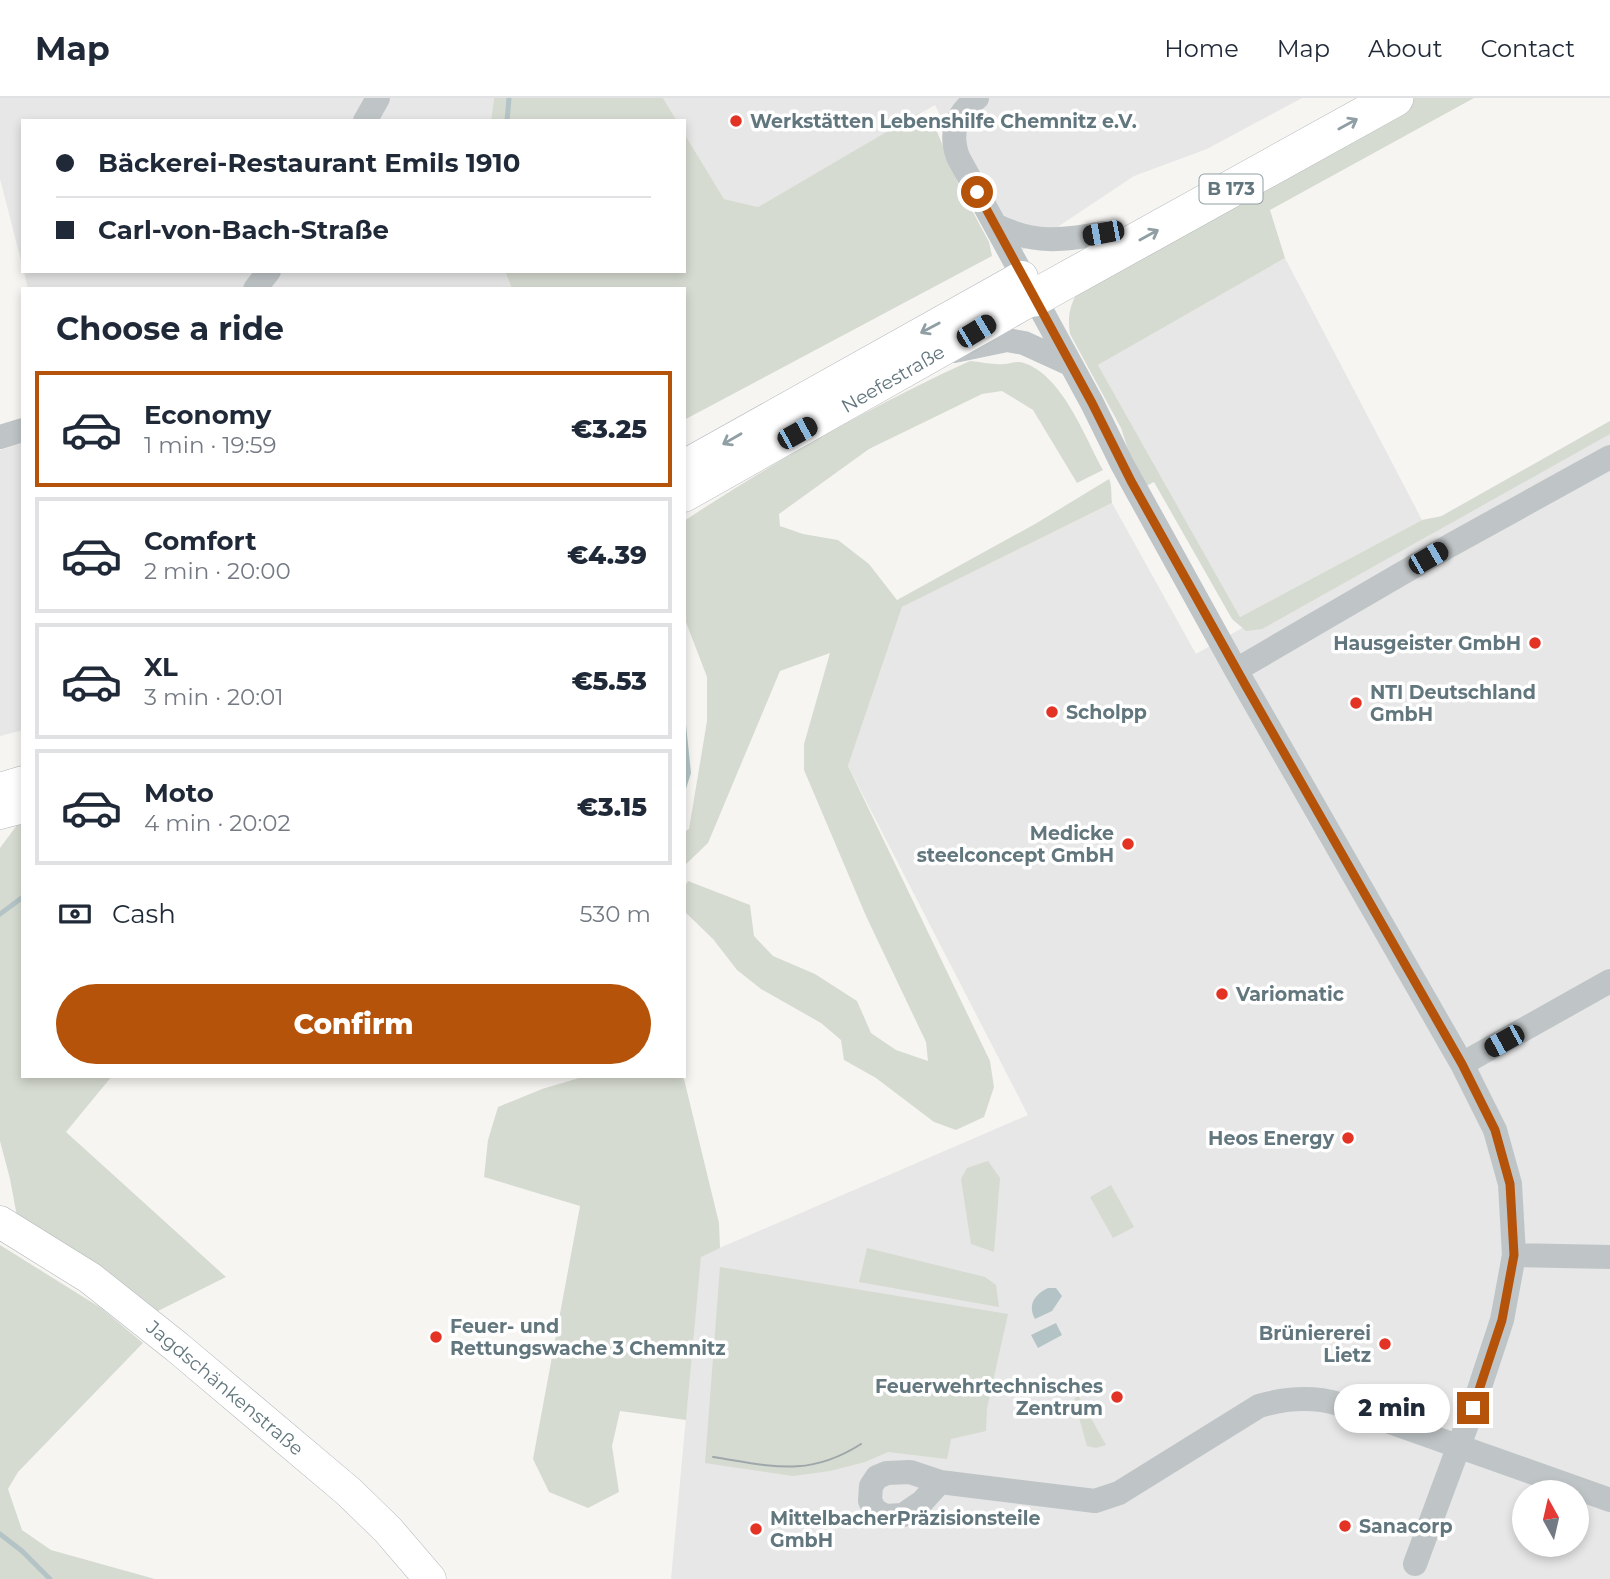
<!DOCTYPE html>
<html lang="en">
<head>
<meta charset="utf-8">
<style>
	:root { --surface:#fff; --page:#f2f2f3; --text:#1f2937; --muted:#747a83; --line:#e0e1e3; --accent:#b45309 }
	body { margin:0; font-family:Montserrat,sans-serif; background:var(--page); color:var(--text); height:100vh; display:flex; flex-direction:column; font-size:26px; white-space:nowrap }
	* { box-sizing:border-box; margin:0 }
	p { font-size:23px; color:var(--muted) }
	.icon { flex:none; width:38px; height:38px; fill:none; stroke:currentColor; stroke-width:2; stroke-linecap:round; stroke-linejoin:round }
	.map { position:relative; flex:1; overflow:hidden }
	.side { position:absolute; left:21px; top:189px; width:665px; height:791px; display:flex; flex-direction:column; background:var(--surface); border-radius:0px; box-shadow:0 4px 10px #0003 }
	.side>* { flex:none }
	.banner { position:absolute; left:21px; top:21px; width:665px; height:154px; border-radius:0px; box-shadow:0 4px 10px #0003; display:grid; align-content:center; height:154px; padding:0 35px; background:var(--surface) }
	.needle { width:46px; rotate:352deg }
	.buttons { position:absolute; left:1512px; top:1382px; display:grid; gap:14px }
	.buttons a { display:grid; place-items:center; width:77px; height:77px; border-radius:50%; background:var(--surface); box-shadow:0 4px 10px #0003; font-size:35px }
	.end { position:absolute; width:32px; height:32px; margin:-16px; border:9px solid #b45309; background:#fff; box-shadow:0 0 0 4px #fff }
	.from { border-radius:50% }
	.bubble { position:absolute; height:49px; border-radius:24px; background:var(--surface); box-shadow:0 4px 10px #0003; font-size:23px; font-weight:800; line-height:49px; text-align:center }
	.car { position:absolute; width:21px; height:42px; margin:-21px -10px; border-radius:9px; box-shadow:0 0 5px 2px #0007; background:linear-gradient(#222 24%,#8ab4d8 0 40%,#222 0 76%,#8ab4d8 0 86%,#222 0) }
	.banner b { display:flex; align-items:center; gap:24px; height:66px; font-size:26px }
	.banner b+b { border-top:2px solid var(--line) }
	.banner i { width:18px; height:18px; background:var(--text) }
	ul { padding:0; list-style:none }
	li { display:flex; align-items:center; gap:21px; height:116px; margin:0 14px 10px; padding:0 21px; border:4px solid var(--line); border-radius:0px }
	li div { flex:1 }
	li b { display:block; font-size:26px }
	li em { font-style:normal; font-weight:800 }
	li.current { border-color:var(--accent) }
	li>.icon { width:63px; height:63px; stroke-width:1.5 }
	h2 { padding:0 35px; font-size:32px; line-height:84px }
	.pay { display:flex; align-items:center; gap:18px; height:77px; padding:0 35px; font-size:26px }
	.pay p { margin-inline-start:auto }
	.action { display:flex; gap:14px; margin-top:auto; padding:14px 35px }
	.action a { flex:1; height:80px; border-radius:42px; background:var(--accent); color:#fff; font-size:28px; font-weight:800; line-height:80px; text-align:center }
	header { display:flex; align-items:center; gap:42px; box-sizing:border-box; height:98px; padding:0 35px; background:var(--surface); border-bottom:2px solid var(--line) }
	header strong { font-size:33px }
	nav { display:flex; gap:38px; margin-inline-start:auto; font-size:24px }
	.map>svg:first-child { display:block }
	.built { fill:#e6e7e6; fill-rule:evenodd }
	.green { fill:#d6dbd1 }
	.water { fill:#b4c4c6 }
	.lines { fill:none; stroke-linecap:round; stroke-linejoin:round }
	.stream { stroke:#b4c4c6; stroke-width:5 }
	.major-casing { stroke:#b0b6b9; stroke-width:33 }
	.highway-casing { stroke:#b2b7b9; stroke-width:38 }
	.minor { stroke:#bfc4c6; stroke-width:24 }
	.major { stroke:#fff; stroke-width:32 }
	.highway { stroke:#fff; stroke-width:37 }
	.tram { stroke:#9ea7aa; stroke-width:2 }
	.oneway { stroke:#909fa4 }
	.route { stroke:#b45309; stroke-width:9 }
	.poi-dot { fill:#e33325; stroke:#fff; stroke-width:2.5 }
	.labels { text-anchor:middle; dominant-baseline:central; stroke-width:7; stroke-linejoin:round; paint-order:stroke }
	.shield { fill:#fff; stroke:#909fa4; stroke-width:2 }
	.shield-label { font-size:18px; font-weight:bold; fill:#61767d }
	.poi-label { font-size:19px; font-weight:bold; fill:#61767d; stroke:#fff; text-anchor:start }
	.street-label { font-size:19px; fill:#61767d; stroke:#fff }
</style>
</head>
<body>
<header>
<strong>Map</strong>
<nav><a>Home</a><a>Map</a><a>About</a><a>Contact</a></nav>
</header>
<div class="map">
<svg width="1610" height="1481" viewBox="0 0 1610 1481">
	<rect width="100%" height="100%" fill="#f6f5f2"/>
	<path class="built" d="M0,0h494l-3,23h-468v147l-23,-89z
		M663,0h639l-95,51 -73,27 -123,82 -76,-153 -177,102 -34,-8 -40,-66v-12h-7z
		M1285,160l137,262 -182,97 -142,-252z
		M24,173h481l7,18h-484z
		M1610,323v1158h-939l30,-323 327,-141 -180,-349 54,-159 210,-104 84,151zM1524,1395h53v52h-53z
		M23,345v287l-23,6v-286z"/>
	<path class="green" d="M494,0h169l14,23h-186z
		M1413,0h61l-204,112 15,48 -187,107 142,252 182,-97 20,-4 168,-95v13l-348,195 -16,2 -14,-12 -78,-137 -10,5 -10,-19 -13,-40 -51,-94c-3,-18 0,-30 10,-46l126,-75z
		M919,15l17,16 24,59 29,54 3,14 -308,164v-131h-172l-7,-18h179v-138l40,66 34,8z
		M970,263c11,1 23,4 33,3 8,0 13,-4 21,-1 38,12 61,74 79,107l-26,13 -44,-73 -31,-19 -20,3 -113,55 -90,65 1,12 23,8 35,6 31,24 28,36 138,-76 74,-45c3,5 2,16 3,24l-210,104 -54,159 142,295 4,26 -10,30 -28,13 -22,-8 -58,-44 -32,-18 -3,-20 -20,-17 -60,-34 -24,-19 -24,-31 -28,-27 -1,-24 4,-7 62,24 4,31 19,20 42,18 42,27 14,32 25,17 32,11 -2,-19 -60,-126 -62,-146v-26l26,-91 -50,18 -72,172 -24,23v-34l5,-3 18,-108v-44l-23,-60v-96c91,-60 187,-115 286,-160z
		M23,725v253h89l-46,56 160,145 -68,34 -30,-15 -110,-74 -8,-43 -10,-38v-293l17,-23z
		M586,978h94l4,3 35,144 1,25 -19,9 -15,163 -66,-9 -8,35 7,46 -31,16 -39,-16 -16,-33 47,-253 -96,-29 4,-37 10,-33 44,-18z
		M988,1063l12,17 -6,74 -23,-8 -10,-65 6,-11z
		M1111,1087l23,42 -21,11 -23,-41z
		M0,1147l101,63 42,35 -125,129 -10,17 14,41 29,20 104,29h-155z
		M867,1150l118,29 11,8 3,22 -140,-25z
		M720,1169l288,47 -21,94 -1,23 -35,8 -4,20 -59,-7 -23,10 -35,9 -37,5 -88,-13z
		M1078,1297l28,50 -10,3 -9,-2 -13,-46z"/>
	<path class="water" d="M684,607l7,68 -7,22z
		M1048,1190h8l6,8 -10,15 -17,8c-8,-14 0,-25 13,-31z
		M1056,1225l6,12 -24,13 -7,-13z"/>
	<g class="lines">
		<path class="stream" d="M507,23l2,-23
			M0,816l23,-17
			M0,1436l22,17 28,28"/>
		<defs>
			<path id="major" d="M684,368l338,-189
				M684,398l350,-198
				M0,691l23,-7
				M0,715l23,-6
				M0,1124l90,56 87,69 172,145 39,38 42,49"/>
			<path id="highway" d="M1034,200l361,-200"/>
		</defs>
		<use href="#major" class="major-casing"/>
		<use href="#highway" class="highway-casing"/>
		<path class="minor" d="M977,0c-21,17 -28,34 -19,59l134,246 30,61 114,206 226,394 33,66 15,54 4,71 -12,65 -29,88 -58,156
			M365,23l13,-23
			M995,127c38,19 68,16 108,8
			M255,191l14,-18
			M954,253l53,-11 17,3 46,21
			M0,339l23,-7
			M1236,572l213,-124 161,-89
			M1462,966l148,-83
			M1514,1157l96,2
			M940,1384l-18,20 -19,13 -18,1 -10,-6 -5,-9 1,-15 6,-9 10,-4 23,-1 30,10 155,19 24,-8 140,-87c27,-8 53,-10 80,-2l271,96"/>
		<use href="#major" class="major"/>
		<use href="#highway" class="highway"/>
		<path class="tram" d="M713,1359c58,9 95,21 148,-13"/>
	</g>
	<defs><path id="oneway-shaft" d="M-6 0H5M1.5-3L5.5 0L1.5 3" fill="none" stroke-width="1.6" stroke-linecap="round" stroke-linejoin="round" transform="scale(1.75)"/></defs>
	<g class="oneway">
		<use href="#oneway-shaft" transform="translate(1348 26) rotate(-29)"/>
		<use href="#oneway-shaft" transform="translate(1149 137) rotate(-29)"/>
		<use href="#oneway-shaft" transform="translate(930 230) rotate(152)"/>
		<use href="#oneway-shaft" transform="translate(732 341) rotate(150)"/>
	</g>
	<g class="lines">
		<path class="route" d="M977,94l115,211 39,78 116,207 215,376 33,66 15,54 4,71 -12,65 -29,88"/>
	</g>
	<g class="poi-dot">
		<circle cx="736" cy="23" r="7"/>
		<circle cx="1535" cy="545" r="7"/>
		<circle cx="1356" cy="605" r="7"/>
		<circle cx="1052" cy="614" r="7"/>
		<circle cx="1128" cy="746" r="7"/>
		<circle cx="1222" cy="896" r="7"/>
		<circle cx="1348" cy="1040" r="7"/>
		<circle cx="436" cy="1239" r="7"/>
		<circle cx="1385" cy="1246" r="7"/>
		<circle cx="1117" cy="1299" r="7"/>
		<circle cx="1345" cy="1428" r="7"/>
		<circle cx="756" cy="1431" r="7"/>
	</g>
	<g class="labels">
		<rect class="shield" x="1199.5" y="76.5" width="63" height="29" rx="5"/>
		<g class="shield-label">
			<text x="1231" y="91">B 173</text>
		</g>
		<g class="poi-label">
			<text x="750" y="23">Werkstätten Lebenshilfe Chemnitz e.V.</text>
			<text x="1521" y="545" text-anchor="end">Hausgeister GmbH</text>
			<text x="1370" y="594">NTI Deutschland<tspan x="1370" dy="22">GmbH</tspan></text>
			<text x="1066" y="614">Scholpp</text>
			<text x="1114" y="735" text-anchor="end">Medicke<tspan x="1114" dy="22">steelconcept GmbH</tspan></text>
			<text x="1236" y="896">Variomatic</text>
			<text x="1334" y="1040" text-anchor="end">Heos Energy</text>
			<text x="450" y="1228">Feuer- und<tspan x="450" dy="22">Rettungswache 3 Chemnitz</tspan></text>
			<text x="1371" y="1235" text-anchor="end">Brüniererei<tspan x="1371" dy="22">Lietz</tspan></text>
			<text x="1103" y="1288" text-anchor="end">Feuerwehrtechnisches<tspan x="1103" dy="22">Zentrum</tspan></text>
			<text x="770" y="1420">MittelbacherPräzisionsteile<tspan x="770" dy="22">GmbH</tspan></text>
			<text x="1359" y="1428">Sanacorp</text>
		</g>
		<g class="street-label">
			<text transform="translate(893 281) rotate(-30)">Neefestraße</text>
			<text transform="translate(225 1290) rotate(40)">Jagdschänkenstraße</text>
		</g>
	</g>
</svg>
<div class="buttons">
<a><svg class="needle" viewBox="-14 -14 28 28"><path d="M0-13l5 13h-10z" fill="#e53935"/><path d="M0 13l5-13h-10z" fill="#747a83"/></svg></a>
</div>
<i class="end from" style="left:977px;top:94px"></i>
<i class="end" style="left:1473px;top:1310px"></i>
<div class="bubble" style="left:1334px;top:1286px;width:116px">2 min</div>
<i class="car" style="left:1103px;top:135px;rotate:259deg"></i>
<i class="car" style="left:976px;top:233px;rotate:59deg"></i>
<i class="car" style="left:797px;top:335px;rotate:61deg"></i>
<i class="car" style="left:1428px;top:460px;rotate:60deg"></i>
<i class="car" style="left:1504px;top:943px;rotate:241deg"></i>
<div class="banner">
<b><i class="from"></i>Bäckerei-Restaurant Emils 1910</b>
<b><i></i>Carl-von-Bach-Straße</b>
</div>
<section class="side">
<h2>Choose a ride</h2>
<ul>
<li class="current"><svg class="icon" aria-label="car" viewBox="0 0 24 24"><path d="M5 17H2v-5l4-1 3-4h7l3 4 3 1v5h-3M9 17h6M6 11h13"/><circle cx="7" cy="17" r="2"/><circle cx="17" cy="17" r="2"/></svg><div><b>Economy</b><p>1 min · 19:59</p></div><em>€3.25</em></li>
<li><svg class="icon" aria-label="car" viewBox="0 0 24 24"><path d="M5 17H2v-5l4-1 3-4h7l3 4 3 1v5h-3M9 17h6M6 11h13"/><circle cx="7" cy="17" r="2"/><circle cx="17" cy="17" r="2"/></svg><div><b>Comfort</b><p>2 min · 20:00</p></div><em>€4.39</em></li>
<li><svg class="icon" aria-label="car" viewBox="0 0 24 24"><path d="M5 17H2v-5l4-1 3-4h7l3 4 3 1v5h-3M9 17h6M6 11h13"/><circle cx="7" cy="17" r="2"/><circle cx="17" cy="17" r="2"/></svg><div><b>XL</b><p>3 min · 20:01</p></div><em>€5.53</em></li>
<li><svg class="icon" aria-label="car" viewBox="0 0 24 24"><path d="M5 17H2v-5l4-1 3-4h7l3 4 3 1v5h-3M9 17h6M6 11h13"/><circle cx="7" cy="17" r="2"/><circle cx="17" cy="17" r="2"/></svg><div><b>Moto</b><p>4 min · 20:02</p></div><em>€3.15</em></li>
</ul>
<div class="pay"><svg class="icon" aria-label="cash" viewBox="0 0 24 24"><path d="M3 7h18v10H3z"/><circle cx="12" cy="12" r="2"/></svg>Cash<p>530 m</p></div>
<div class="action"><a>Confirm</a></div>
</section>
</div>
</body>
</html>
